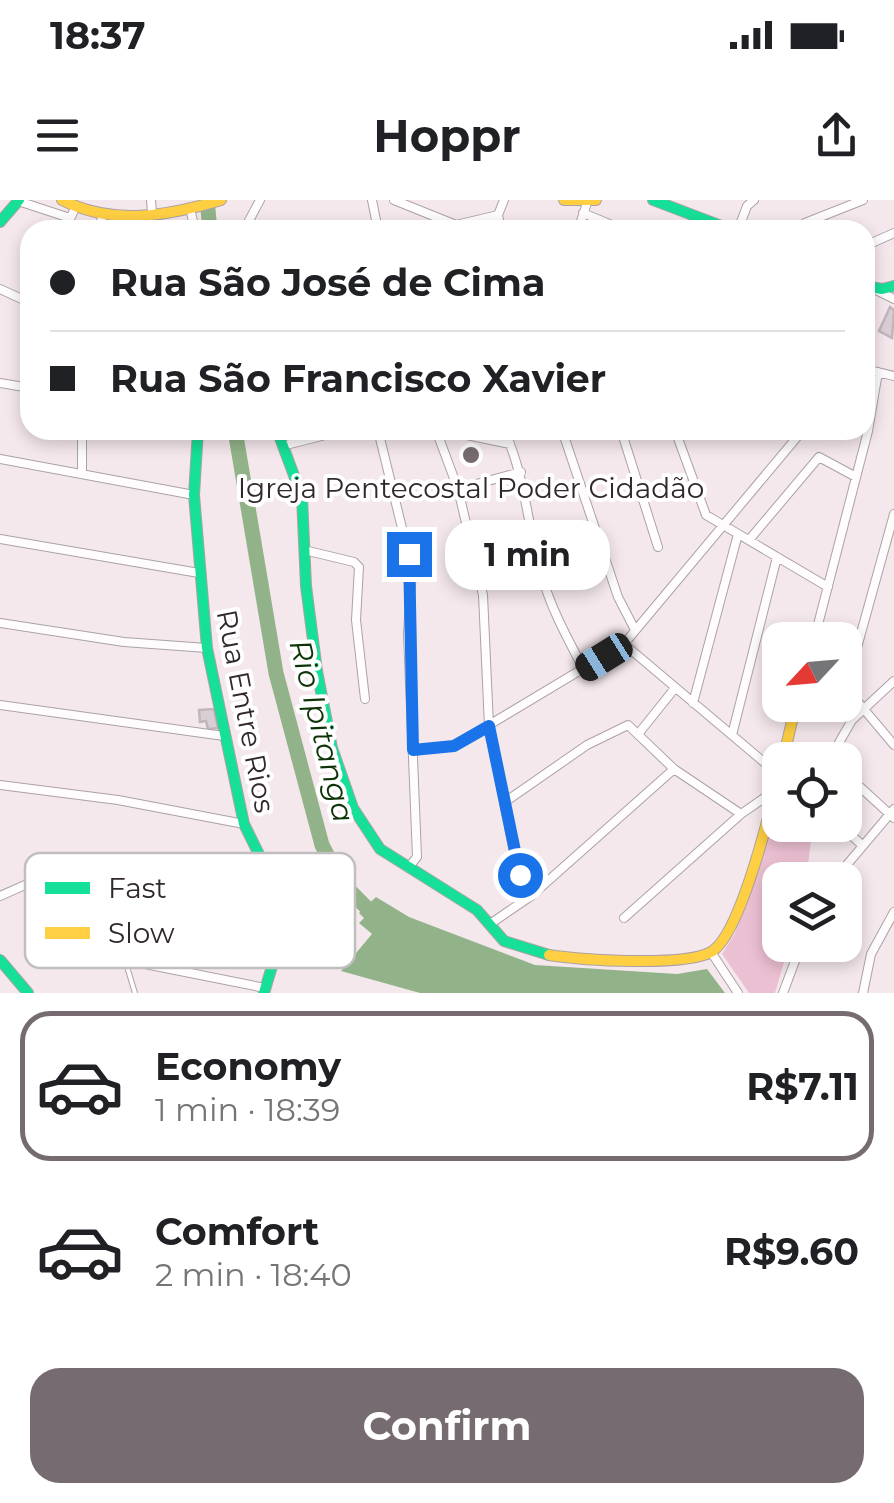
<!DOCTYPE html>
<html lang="en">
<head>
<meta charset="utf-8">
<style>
	:root { --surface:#fff; --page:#f6f6f6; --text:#202124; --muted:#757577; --line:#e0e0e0; --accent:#766b70 }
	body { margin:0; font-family:Montserrat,sans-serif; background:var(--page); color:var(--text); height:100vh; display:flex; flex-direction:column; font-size:38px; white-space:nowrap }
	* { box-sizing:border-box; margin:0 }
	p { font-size:32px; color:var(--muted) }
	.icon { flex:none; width:55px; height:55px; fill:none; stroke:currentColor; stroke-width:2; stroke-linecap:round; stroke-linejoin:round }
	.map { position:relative; height:793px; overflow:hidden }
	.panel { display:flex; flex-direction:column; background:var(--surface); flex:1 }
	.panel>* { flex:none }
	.guide { position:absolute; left:20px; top:20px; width:855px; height:220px; border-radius:30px; box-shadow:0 5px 15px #0003; display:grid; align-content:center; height:220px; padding:0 30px; background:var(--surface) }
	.needle { width:65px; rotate:244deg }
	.controls { position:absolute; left:762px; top:422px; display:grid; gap:20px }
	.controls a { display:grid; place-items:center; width:100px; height:100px; border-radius:20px; background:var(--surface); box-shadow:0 5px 15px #0003; font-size:50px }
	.end { position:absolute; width:45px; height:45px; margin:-22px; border:12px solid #1a73e8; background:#fff; box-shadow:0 0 0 5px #fff }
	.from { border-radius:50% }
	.bubble { position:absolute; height:70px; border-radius:30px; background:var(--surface); box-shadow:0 5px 15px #0003; font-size:32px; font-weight:700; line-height:70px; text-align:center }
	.car { position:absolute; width:30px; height:60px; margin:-30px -15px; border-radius:12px; box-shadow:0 0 8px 2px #0007; background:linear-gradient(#222 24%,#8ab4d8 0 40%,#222 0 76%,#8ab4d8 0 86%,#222 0) }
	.guide b { display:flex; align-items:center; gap:35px; height:95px; font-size:38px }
	.guide b+b { border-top:2px solid var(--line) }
	.guide i { width:25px; height:25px; background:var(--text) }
	ul { padding:18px 0 0; list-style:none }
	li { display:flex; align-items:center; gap:30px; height:150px; margin:0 20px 15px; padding:0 10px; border:5px solid transparent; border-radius:30px }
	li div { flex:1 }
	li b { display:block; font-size:38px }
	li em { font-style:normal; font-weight:700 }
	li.on { border-color:var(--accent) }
	li>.icon { width:90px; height:90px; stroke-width:1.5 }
	.primary-button { display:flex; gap:20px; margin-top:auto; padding:20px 30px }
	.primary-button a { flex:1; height:115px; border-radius:30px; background:var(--accent); color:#fff; font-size:40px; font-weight:700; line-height:115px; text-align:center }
	.status { display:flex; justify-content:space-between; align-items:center; height:70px; padding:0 50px; background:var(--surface); direction:ltr }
	.status svg { height:28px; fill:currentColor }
	header { display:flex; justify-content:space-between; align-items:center; height:130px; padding:0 30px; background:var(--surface); font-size:45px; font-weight:700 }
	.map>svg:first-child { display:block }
	.green { fill:#ecc0d3 }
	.water { fill:#92b389 }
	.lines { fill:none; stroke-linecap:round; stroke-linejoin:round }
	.river { stroke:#92b389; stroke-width:15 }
	.building { fill:#d9ced3; stroke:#c1b6bb; stroke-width:2.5 }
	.lane-casing { stroke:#aba2a6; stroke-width:6 }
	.street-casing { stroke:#aba2a6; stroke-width:10 }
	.fast-casing { stroke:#aba2a6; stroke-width:12 }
	.slow-casing { stroke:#aba2a6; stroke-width:12 }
	.lane { stroke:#fefcfc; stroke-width:4 }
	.street { stroke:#fefcfc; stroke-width:8 }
	.fast { stroke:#16e098; stroke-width:10 }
	.slow { stroke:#ffcf43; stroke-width:10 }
	.route { stroke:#1a73e8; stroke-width:12 }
	.poi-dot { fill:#766b70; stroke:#fff; stroke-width:4 }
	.labels { text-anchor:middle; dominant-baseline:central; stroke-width:8; stroke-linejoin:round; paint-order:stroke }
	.poi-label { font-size:28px; fill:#31282c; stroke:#fff }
	.street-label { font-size:28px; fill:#31282c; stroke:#fff }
	.water-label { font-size:30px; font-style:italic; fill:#0d3307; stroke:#fff }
	.key { fill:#fff; stroke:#c1bec0; stroke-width:2.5 }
	.key-label { font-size:28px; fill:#31282c }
</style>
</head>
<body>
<div class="status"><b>18:37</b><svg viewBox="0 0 49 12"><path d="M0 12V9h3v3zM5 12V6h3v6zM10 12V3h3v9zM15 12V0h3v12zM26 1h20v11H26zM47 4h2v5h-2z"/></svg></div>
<header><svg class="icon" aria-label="menu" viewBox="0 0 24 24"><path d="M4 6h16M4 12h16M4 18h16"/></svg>Hoppr<svg class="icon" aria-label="share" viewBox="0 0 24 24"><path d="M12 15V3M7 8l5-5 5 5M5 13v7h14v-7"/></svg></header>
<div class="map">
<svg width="894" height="793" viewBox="0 0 894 793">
	<rect width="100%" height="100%" fill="#f5e8ed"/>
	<path class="green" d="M779,592l1,33h33l-7,55h-26v65h9l-14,48h-26l-27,-39 13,-21z"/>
	<path class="water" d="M376,697l33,20 126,48 142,9 30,-5 18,24h-305l-79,-22 31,-37 -13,-11 5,-5 -5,-5z"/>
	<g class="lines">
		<path class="river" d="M207,0l3,30
			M235,230l41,243 46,172 19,37 37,37"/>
	</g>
	<path class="building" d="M890,107l4,3 -2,28 -13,-7z
		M214,509l4,19 -10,1 -2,-8 -6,1 -1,-12z"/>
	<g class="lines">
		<defs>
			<path id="lane" d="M125,760l10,33"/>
			<path id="street" d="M151,0l1,13
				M372,0l6,30
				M394,0l62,25 42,-10 6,-15
				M18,1l52,17
				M190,8l5,22
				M583,13l41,17
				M498,15l3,15
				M65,30l10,-22
				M99,30l3,-13
				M244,30l16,-30
				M578,30l9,-27
				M738,30l9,-24 7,-6
				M799,30l6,-7 58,-23
				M865,46l29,-13
				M0,89l24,11 6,-4
				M876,90l18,9
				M865,169l29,7
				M0,183l30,5
				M166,230l4,2
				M378,230l34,139 -4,65 9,223 -9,11
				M436,230l22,59 25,106 6,131 27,136 15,34
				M443,230l67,14
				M504,230c22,47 23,97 38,146 9,33 26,63 42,94
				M562,230l56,167 16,31
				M621,230l37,117
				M675,230l31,85 122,72
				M282,246l63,-16
				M0,259l194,36
				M82,273v-43
				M458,289l63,-17
				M894,314l-46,166 4,15 42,50
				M0,339l199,34
				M749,340l70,-83 37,20
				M304,350l50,12 5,5 -3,53 9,79
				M0,423l124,19 83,6
				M814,440l54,-209 10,-59
				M624,444l154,130
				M693,503l45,-169
				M0,505l224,31
				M639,533l36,-45
				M732,535l45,-178
				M413,550l41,-4 170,-102 179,-214
				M829,560l23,-40 42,-39
				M0,585l118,15 126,24
				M860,587l34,31
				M505,602l82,-57 41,-20 46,44 67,45
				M840,625l22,20
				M834,680l60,-71
				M0,696l43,-19 24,-4 221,40
				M624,718l117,-104 32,-22
				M490,724l41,-28 143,-127
				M711,752l27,41
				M107,763l18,-3 140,28
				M783,793l18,-48
				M863,793l8,-39 23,-42"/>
			<path id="fast" d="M653,0l79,30
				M0,22l19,-22
				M865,86l17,3 12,-3
				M198,230l-4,65 13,153 37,176 44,89 -24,80
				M277,230l25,67 4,89 11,85 15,77 21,60 27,41 97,61 27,31 45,14
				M0,760l28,33"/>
			<path id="slow" d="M62,0c51,26 106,16 159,0
				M564,0h32
				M549,755c32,5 135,12 162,-3 36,-20 73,-201 85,-247"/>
		</defs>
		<use href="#lane" class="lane-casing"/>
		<use href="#street" class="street-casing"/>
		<use href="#fast" class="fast-casing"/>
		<use href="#slow" class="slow-casing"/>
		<use href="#lane" class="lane"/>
		<use href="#street" class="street"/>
		<use href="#fast" class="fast"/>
		<use href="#slow" class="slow"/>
	</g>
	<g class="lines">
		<path class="route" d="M409,354l4,196 41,-4 35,-20 31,149"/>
	</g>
	<circle class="poi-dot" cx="471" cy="255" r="10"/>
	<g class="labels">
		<g class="poi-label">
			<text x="471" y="288">Igreja Pentecostal Poder Cidadão</text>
		</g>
		<g class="street-label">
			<text transform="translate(246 511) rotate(79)">Rua Entre Rios</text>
		</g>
		<g class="water-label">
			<text transform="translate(322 531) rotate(76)">Rio Ipitanga</text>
		</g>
	</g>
	<rect x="25" y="653" width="330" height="115" rx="15" class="key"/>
	<rect x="45" y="682" width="45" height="12" fill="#16e098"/>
	<rect x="45" y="727" width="45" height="12" fill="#ffcf43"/>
	<g class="key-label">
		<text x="108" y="698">Fast</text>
		<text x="108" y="743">Slow</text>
	</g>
</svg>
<div class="controls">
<a><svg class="needle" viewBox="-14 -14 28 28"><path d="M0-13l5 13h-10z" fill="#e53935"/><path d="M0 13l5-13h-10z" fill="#757577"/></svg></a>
<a><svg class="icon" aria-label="locate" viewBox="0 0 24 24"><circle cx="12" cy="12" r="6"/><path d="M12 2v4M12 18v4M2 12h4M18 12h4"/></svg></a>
<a><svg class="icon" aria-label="layers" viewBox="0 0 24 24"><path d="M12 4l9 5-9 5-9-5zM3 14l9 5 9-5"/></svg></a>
</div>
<i class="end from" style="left:520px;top:675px"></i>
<i class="end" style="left:409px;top:354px"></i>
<div class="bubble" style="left:445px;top:320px;width:165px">1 min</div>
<i class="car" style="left:604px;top:457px;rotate:238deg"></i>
<div class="guide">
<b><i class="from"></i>Rua São José de Cima</b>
<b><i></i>Rua São Francisco Xavier</b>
</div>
</div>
<section class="panel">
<ul>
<li class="on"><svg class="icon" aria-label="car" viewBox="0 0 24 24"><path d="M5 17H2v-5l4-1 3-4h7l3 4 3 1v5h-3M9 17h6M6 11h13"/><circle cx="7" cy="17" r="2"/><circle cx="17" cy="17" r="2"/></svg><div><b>Economy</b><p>1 min · 18:39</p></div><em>R$7.11</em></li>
<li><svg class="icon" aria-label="car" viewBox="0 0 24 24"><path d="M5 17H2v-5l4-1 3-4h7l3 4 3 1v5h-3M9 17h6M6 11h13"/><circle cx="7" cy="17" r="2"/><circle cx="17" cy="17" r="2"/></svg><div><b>Comfort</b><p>2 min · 18:40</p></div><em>R$9.60</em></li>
</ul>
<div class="primary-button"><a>Confirm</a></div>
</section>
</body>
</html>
